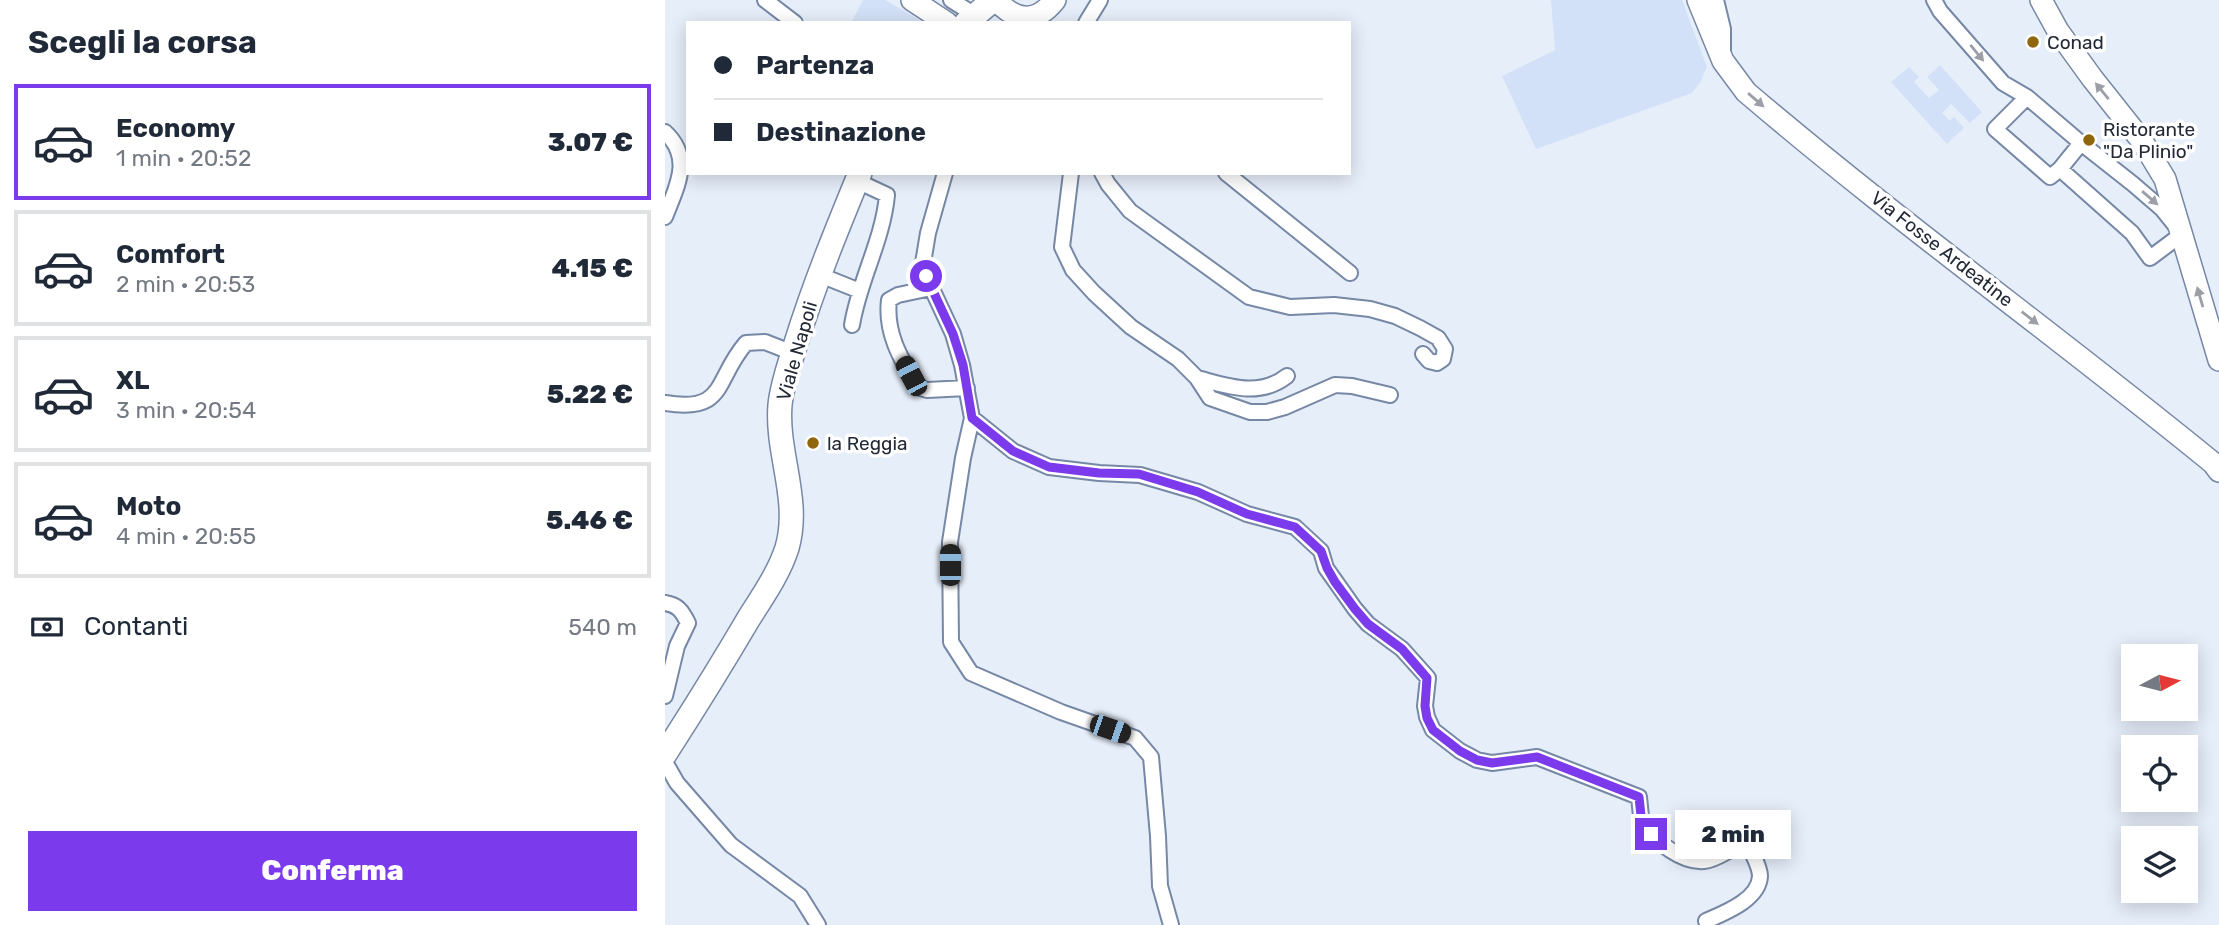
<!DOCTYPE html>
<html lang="it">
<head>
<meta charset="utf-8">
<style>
	:root { --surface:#fff; --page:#f2f2f3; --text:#1f2937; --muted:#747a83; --line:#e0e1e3; --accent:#7c3aed }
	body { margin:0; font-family:Rubik,sans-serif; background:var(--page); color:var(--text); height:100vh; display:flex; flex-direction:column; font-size:26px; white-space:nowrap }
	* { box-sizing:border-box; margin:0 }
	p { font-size:23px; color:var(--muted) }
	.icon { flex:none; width:38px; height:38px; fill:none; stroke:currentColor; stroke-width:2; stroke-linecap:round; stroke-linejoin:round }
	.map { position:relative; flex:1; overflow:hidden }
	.details { display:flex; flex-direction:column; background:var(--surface); width:665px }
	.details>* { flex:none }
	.top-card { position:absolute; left:21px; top:21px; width:665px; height:154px; border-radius:0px; box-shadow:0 4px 18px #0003; display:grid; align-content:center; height:154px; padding:0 28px; background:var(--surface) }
	.needle { width:46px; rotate:83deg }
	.buttons { position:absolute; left:1456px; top:644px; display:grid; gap:14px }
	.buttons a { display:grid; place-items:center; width:77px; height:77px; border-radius:0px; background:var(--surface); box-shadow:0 4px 18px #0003; font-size:35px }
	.end { position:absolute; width:32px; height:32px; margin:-16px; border:9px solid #7c3aed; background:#fff; box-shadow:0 0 0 4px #fff }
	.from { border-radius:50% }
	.bubble { position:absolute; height:49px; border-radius:0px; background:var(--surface); box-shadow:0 4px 18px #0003; font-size:23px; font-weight:800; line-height:49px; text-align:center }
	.car { position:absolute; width:21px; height:42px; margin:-21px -10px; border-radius:9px; box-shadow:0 0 5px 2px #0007; background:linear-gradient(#222 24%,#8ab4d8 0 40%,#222 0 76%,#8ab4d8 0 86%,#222 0) }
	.top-card b { display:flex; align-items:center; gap:24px; height:66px; font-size:26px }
	.top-card b+b { border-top:2px solid var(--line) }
	.top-card i { width:18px; height:18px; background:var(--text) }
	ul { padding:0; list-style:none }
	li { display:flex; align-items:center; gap:21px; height:116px; margin:0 14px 10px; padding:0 14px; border:4px solid var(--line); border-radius:0px }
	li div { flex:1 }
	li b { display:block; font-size:26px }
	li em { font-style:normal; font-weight:800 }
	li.selected { border-color:var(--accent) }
	li>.icon { width:63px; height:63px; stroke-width:1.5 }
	h2 { padding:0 28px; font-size:32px; line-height:84px }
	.pay { display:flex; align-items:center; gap:18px; height:77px; padding:0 28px; font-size:26px }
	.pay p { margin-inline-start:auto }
	.button { display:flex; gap:14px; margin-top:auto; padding:14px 28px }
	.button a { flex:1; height:80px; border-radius:0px; background:var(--accent); color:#fff; font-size:28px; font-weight:800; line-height:80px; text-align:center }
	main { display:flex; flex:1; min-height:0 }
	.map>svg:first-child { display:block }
	.built { fill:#d3e1f8 }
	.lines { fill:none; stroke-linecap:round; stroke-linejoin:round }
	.minor-casing { stroke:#7688a5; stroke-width:18 }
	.secondary-casing { stroke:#7688a5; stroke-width:24 }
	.primary-casing { stroke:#7688a5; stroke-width:26 }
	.minor { stroke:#fff; stroke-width:14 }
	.secondary { stroke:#fff; stroke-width:21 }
	.primary { stroke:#fff; stroke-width:23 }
	.oneway { fill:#9c9fa5 }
	.route { stroke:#7c3aed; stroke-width:9 }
	.poi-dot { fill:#8f660c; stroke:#fff; stroke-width:2.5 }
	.labels { text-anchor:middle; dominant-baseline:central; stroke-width:7; stroke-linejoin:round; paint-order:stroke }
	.poi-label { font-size:19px; fill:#232a36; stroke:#fff; text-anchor:start }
	.street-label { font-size:19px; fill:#232a36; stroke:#fff }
</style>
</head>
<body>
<main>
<section class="details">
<h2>Scegli la corsa</h2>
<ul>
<li class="selected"><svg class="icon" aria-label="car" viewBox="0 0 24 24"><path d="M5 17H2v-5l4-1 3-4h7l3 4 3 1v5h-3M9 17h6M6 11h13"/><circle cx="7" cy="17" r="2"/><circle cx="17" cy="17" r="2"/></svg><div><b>Economy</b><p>1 min · 20:52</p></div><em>3.07 €</em></li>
<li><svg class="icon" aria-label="car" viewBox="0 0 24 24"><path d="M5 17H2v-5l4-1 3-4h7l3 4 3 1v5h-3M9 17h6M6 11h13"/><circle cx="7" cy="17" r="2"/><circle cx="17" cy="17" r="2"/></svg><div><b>Comfort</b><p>2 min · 20:53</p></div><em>4.15 €</em></li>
<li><svg class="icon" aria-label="car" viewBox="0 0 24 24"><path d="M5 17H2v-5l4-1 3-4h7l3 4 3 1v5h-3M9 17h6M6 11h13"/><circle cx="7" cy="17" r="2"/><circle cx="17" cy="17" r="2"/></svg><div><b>XL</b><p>3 min · 20:54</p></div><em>5.22 €</em></li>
<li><svg class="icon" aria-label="car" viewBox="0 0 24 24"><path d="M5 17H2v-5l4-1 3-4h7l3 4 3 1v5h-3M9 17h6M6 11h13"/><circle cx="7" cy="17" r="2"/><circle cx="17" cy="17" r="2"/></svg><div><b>Moto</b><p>4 min · 20:55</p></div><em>5.46 €</em></li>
</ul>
<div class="pay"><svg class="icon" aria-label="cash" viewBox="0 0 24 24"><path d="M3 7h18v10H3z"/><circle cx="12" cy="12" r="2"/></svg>Contanti<p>540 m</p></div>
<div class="button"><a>Conferma</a></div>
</section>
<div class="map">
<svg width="1554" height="925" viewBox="0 0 1554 925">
	<rect width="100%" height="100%" fill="#e6eefa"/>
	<path class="built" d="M198,0h22l40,23h-74z
		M886,0h131l25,67 -6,14 -9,12 -156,56 -34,-73 53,-26z
		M1275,65l42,47 -12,11 -19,-19 -9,9 8,8 4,-4 10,11 -17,16 -56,-62 18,-15 10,10 -5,5 15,16 10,-8 -12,-13z"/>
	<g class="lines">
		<defs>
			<path id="minor" d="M100,0l30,23
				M286,0l24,15
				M1051,0l7,29v25
				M1269,0l6,11 63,72 24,14 54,46 52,41 29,25 20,25 -32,24 -18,-25 -72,-64 21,-26
				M421,23l14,-23
				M1362,97l-32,32 55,48 10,-8
				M0,132c28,26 12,54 0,85
				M280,173l-17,60 -5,30 3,13 27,58 9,31 10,53 -9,40 -13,84 1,100 20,31 90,39 74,26 16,19 7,79 2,50 11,39
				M406,173l-9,74 11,23 21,23 37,34 47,32 19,19 13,20 40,14h17l18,-5 50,-22 17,1 38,9
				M437,173l6,11 22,27 119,86 41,10 44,-2 36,4 25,7 25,12 18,10 7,11 -2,10 -6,4 -8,-2 -6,-7
				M561,173l124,100
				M155,275l40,16
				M266,288l-33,7 -9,5c-4,33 12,59 28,87l10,3 40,-2
				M187,325c7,-44 31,-85 35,-130l-30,-14
				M532,378c31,8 62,20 90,-2
				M0,403c62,10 49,-23 81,-60l19,-1 28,11
				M307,418l41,33 36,16 50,6 41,2 58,17 49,22 48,13 26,24 5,17 29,41 13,15 34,25 26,29 -3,28 2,11 6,13 27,21 17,9 15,3 45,-6 102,40 3,29c15,15 39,37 62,35 13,-1 25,-12 37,-16l10,5c3,7 9,18 9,26 -1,24 -36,37 -54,45
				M0,603c13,2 17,8 23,20l-11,23 -12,50
				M0,762l12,21 54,62 69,51 18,29"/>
			<path id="secondary" d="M247,0l35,23
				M331,0c20,22 40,24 59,0
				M1033,0l25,61 23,31c151,129 313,245 467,371l6,8
				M1376,0l17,31 34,47 50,63 23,38 54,181"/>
			<path id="primary" d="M301,23l27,-23
				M0,754c29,-45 57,-90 84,-136 14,-22 30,-45 38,-70 14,-48 -11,-95 -7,-143 2,-21 10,-42 16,-62 18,-58 41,-114 64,-170"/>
		</defs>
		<use href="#minor" class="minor-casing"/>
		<use href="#secondary" class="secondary-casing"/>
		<use href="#primary" class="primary-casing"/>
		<use href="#minor" class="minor"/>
		<use href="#secondary" class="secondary"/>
		<use href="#primary" class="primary"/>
	</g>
	<defs><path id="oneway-solid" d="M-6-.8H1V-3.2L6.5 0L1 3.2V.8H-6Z" transform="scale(1.75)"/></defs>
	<g class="oneway">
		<use href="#oneway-solid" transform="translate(1312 53) rotate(51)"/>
		<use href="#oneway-solid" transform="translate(1437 91) rotate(-129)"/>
		<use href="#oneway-solid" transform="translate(1091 100) rotate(41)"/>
		<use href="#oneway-solid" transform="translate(1485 198) rotate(41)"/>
		<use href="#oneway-solid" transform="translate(1535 297) rotate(-106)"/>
		<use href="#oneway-solid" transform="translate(1365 318) rotate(38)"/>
	</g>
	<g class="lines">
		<path class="route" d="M261,276l27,58 10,31 9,53 41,33 36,16 50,6 40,1 59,18 49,22 48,13 26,24 6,17 8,14 20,27 13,15 34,25 25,29 -2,28 2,12 6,12 27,21 17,9 15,3 45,-6 102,40 3,28 9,9"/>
	</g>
	<g class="poi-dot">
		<circle cx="1368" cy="42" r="7"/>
		<circle cx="1424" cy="140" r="7"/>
		<circle cx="148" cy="443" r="7"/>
	</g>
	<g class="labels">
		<g class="poi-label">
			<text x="1382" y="42">Conad</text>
			<text x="1438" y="129">Ristorante<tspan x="1438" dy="22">"Da Plinio"</tspan></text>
			<text x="162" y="443">la Reggia</text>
		</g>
		<g class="street-label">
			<text transform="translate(1277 249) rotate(38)">Via Fosse Ardeatine</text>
			<text transform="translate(132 351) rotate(-74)">Viale Napoli</text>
		</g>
	</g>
</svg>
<div class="buttons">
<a><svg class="needle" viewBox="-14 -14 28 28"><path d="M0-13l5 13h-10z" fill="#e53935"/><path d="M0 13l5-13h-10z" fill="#747a83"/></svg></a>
<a><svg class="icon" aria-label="locate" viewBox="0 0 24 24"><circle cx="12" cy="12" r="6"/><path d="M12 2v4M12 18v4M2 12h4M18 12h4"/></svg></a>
<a><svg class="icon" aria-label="layers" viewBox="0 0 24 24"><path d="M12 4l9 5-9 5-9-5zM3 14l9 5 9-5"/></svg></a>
</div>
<i class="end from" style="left:261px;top:276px"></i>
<i class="end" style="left:986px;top:834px"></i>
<div class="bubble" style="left:1010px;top:810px;width:116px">2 min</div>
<i class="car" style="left:246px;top:376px;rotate:332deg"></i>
<i class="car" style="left:285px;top:565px;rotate:0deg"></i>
<i class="car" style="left:445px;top:729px;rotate:109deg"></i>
<div class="top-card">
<b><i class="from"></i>Partenza</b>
<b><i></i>Destinazione</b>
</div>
</div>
</main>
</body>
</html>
